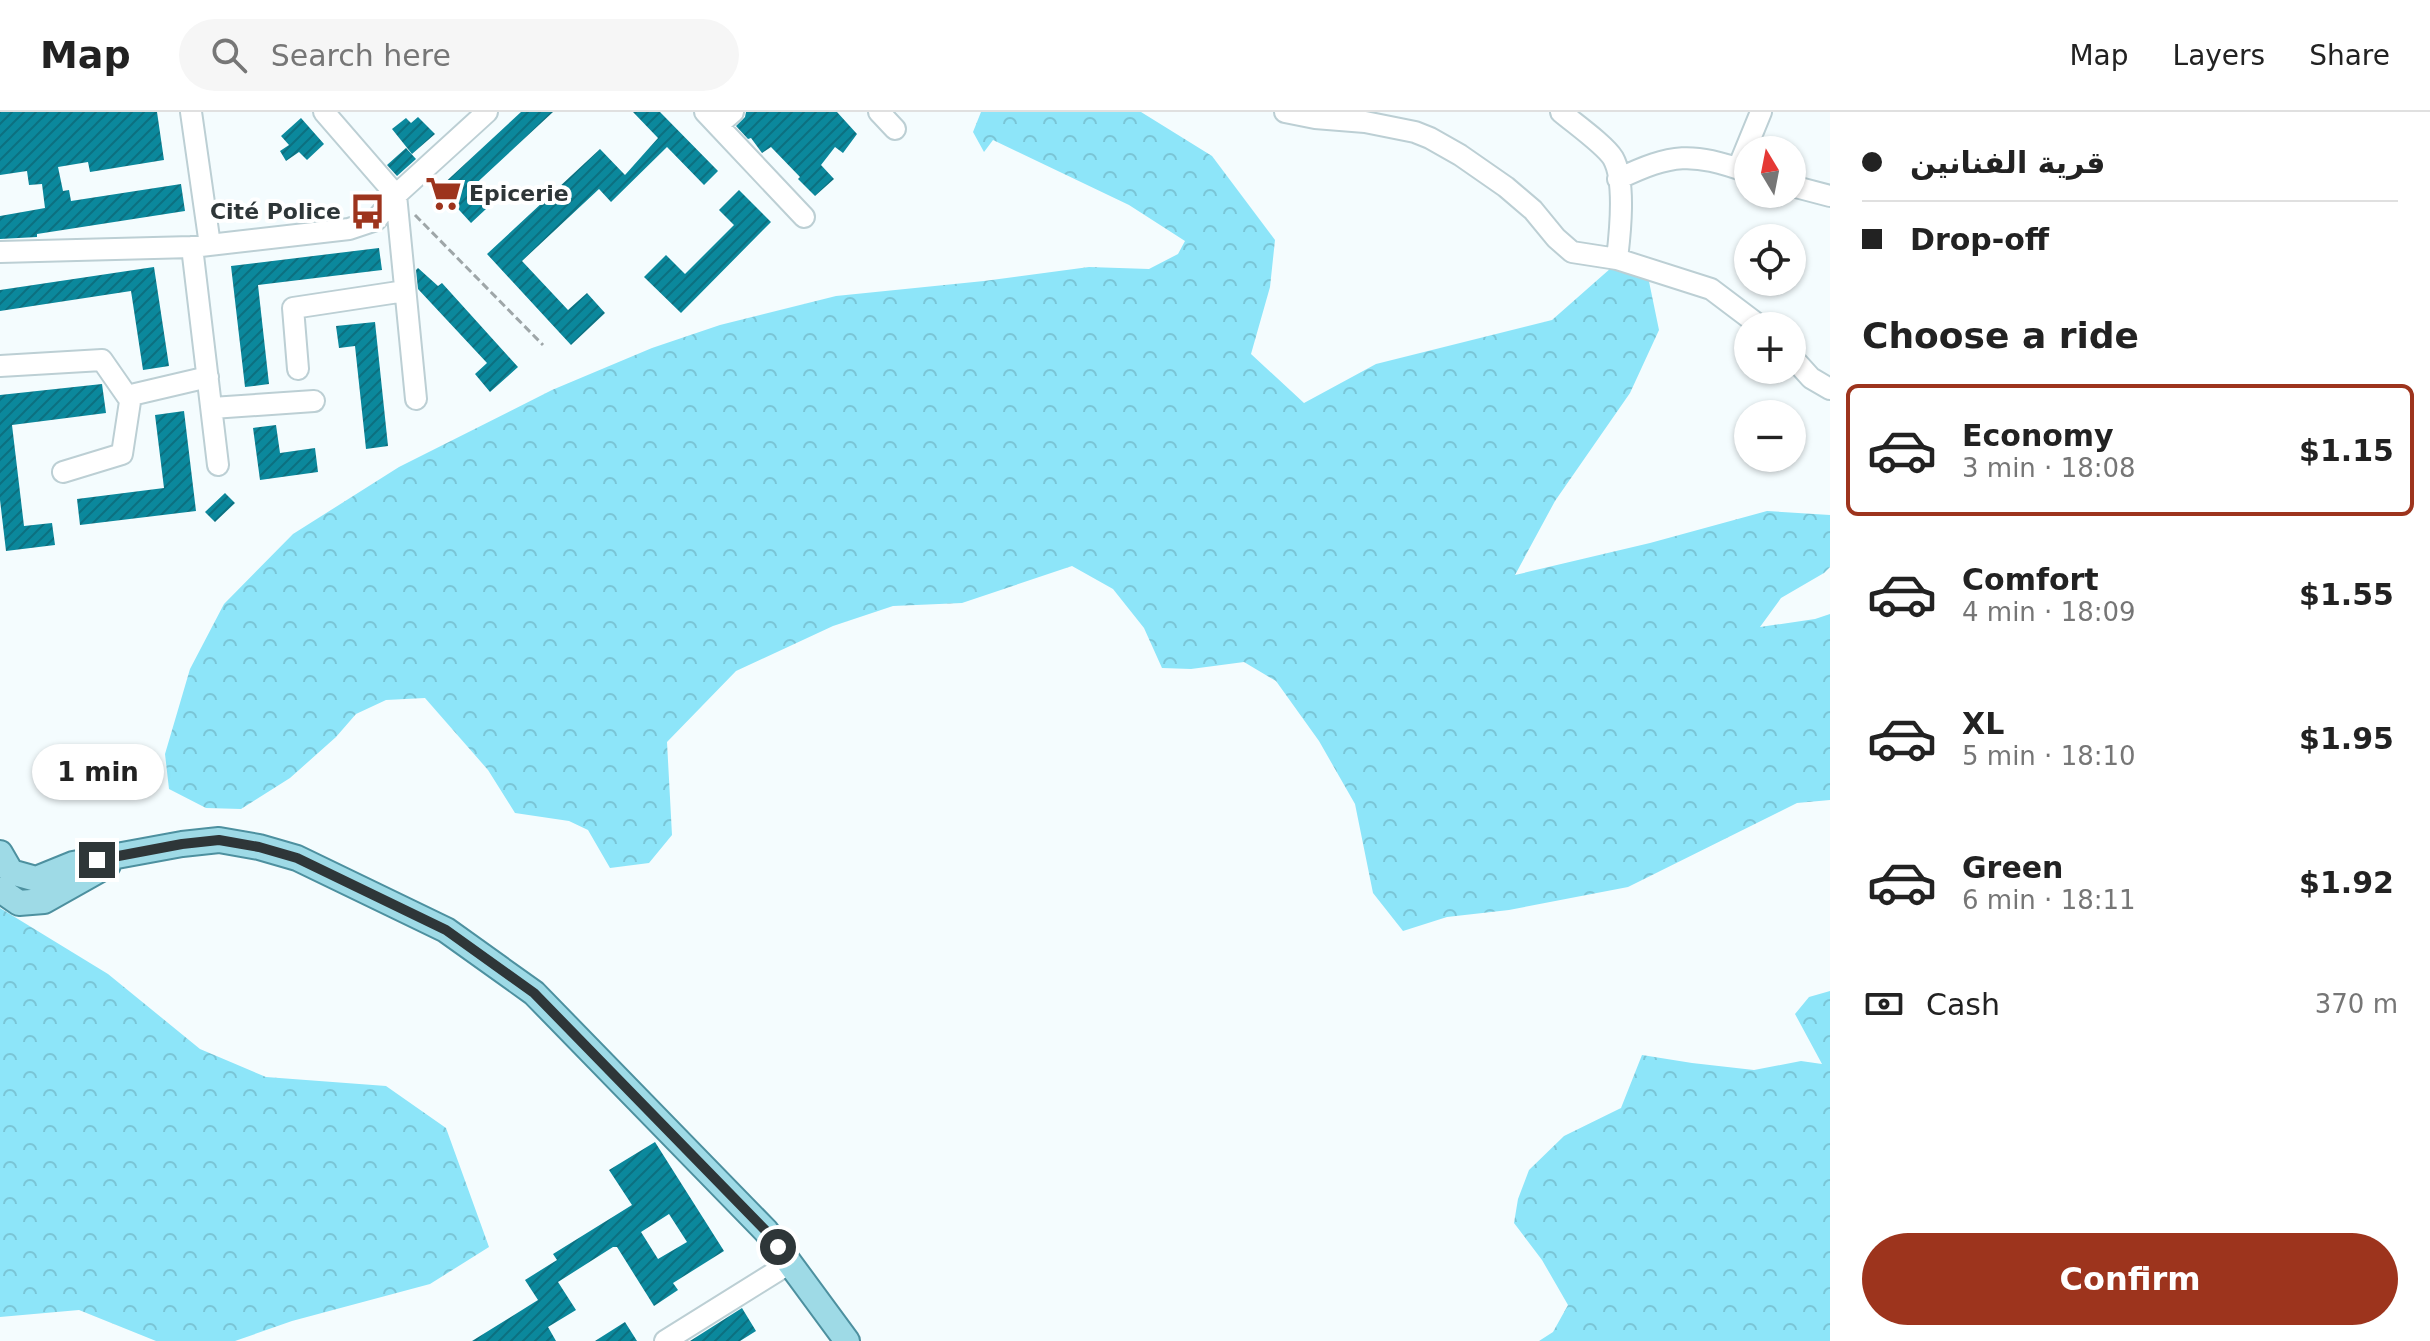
<!DOCTYPE html>
<html lang="en">
<head>
<meta charset="utf-8">
<style>
	:root { --surface:#fff; --page:#f6f6f6; --text:#222; --muted:#767676; --line:#e0e0e0; --accent:#9d341d }
	body { margin:0; font-family:"DejaVu Sans","Noto Naskh Arabic",sans-serif; background:var(--page); color:var(--text); height:100vh; display:flex; flex-direction:column; font-size:30px; white-space:nowrap }
	* { box-sizing:border-box; margin:0 }
	p { font-size:26px; color:var(--muted) }
	.icon { flex:none; width:44px; height:44px; fill:none; stroke:currentColor; stroke-width:2; stroke-linecap:round; stroke-linejoin:round }
	.map { position:relative; flex:1; overflow:hidden }
	.sheet { display:flex; flex-direction:column; background:var(--surface); width:600px }
	.sheet>* { flex:none }
	.banner { display:grid; align-content:center; height:176px; padding:0 32px; background:var(--surface) }
	.needle { width:52px; rotate:350deg }
	.buttons { position:absolute; left:1734px; top:24px; display:grid; gap:16px }
	.buttons a { display:grid; place-items:center; width:72px; height:72px; border-radius:50%; background:var(--surface); box-shadow:0 2px 6px #0004; font-size:40px }
	.end { position:absolute; width:36px; height:36px; margin:-18px; border:10px solid #2e3638; background:#fff; box-shadow:0 0 0 4px #fff }
	.from { border-radius:50% }
	.bubble { position:absolute; height:56px; border-radius:28px; background:var(--surface); box-shadow:0 2px 6px #0004; font-size:26px; font-weight:600; line-height:56px; text-align:center }
	.banner b { display:flex; align-items:center; gap:28px; height:76px; font-size:30px }
	.banner b+b { border-top:2px solid var(--line) }
	.banner i { width:20px; height:20px; background:var(--text) }
	ul { padding:0; list-style:none }
	li { display:flex; align-items:center; gap:24px; height:132px; margin:0 16px 12px; padding:0 16px; border:4px solid transparent; border-radius:12px }
	li div { flex:1 }
	li b { display:block; font-size:30px }
	li em { font-style:normal; font-weight:600 }
	li.active { border-color:var(--accent) }
	li>.icon { width:72px; height:72px; stroke-width:1.5 }
	h2 { padding:0 32px; font-size:36px; line-height:96px }
	.pay { display:flex; align-items:center; gap:20px; height:88px; padding:0 32px; font-size:30px }
	.pay p { margin-inline-start:auto }
	.cta { display:flex; gap:16px; margin-top:auto; padding:16px 32px }
	.cta a { flex:1; height:92px; border-radius:48px; background:var(--accent); color:#fff; font-size:32px; font-weight:600; line-height:92px; text-align:center }
	header { display:flex; align-items:center; gap:48px; box-sizing:border-box; height:112px; padding:0 40px; background:var(--surface); border-bottom:2px solid var(--line) }
	header strong { font-size:38px }
	nav { display:flex; gap:44px; margin-inline-start:auto; font-size:28px }
	.search { width:560px; height:72px; background:var(--page); display:flex; align-items:center; gap:20px; box-sizing:border-box; padding:0 28px; border-radius:44px; color:var(--muted); font-size:30px }
	main { display:flex; flex:1; min-height:0 }
	.map>svg:first-child { display:block }
	.forest { fill:url(#forest-crowns) }
	.building { fill:url(#building-hatch); fill-rule:evenodd }
	.lines { fill:none; stroke-linecap:round; stroke-linejoin:round }
	.minor-casing { stroke:#bccfd4; stroke-width:24 }
	.major-casing { stroke:#4d909f; stroke-width:28 }
	.path { stroke:#9ea6a8; stroke-width:3; stroke-dasharray:8 4; stroke-linecap:butt }
	.minor { stroke:#fff; stroke-width:20 }
	.major { stroke:#9edae6; stroke-width:24 }
	.route { stroke:#2e3638; stroke-width:10 }
	.labels { text-anchor:middle; dominant-baseline:central; stroke-width:8; stroke-linejoin:round; paint-order:stroke }
	.poi-label { font-size:22px; font-weight:bold; fill:#2e3638; stroke:#fff; text-anchor:start }
</style>
</head>
<body>
<header>
<strong>Map</strong>
<div class="search"><svg class="icon" aria-label="search" viewBox="0 0 24 24"><circle cx="10" cy="10" r="6"/><path d="M15 15l6 6"/></svg>Search here</div>
<nav><a>Map</a><a>Layers</a><a>Share</a></nav>
</header>
<main>
<div class="map">
<svg width="1830" height="1229" viewBox="0 0 1830 1229">
	<defs>
		<pattern id="forest-crowns" width="20" height="18" patternUnits="userSpaceOnUse" patternTransform="scale(2)"><rect width="20" height="18" fill="#8de5f9"/><path d="M2 6a3 3 0 1 1 6 0M12 15a3 3 0 1 1 6 0" fill="none" stroke="#7ac5d6"/></pattern>
		<pattern id="building-hatch" width="6" height="6" patternUnits="userSpaceOnUse" patternTransform="scale(2)"><rect width="6" height="6" fill="#0b889c"/><path d="M-1 1l2-2M0 6l6-6M5 7l2-2" fill="none" stroke="#0c7080"/></pattern>
	</defs>
	<rect width="100%" height="100%" fill="#f4fcfe"/>
	<path class="forest" d="M981,0h160l71,44 63,84 -5,47 -19,67 53,49 72,-39 176,-44 59,-52 34,-6 14,68 -29,63 -75,108 -40,74 135,-32 117,-32 63,4v52l-6,6 -43,25 -21,29 55,-8 15,-5v186l-33,3 -169,84 -119,23 -62,7 -44,14 -30,-38 -18,-89 -36,-63 -43,-60 -32,-19 -53,7 -29,-1 -18,-40 -31,-39 -41,-23 -110,37 -69,3 -60,20 -97,45 -69,71 5,93 -23,28 -39,5 -22,-38 -19,-9 -54,-8 -27,-43 -63,-72 -39,2 -30,14 -20,23 -46,41 -49,31 -35,-1 -37,-19 -4,-35 25,-85 34,-65 69,-70 106,-67 153,-77 100,-42 68,-23 116,-29 148,-15 105,-14 60,2 29,-15 7,-13 -56,-36 -136,-65 -9,12 -11,-20z
		M0,796l108,66 92,75 66,28 120,9 60,42 43,119 -59,37 -138,37 -57,20h-79l-77,-31 -79,7z
		M1830,879v350h-291l14,-9 15,-27 -26,-45 -28,-37 4,-24 11,-29 35,-34 57,-28 21,-53 50,8 62,7 47,-9 21,3 -27,-50 14,-17z"/>
	<path class="building" d="M0,0h157l7,48 -74,12 -2,-10 -30,5 5,24 6,-1 2,11 110,-17 4,27 -148,23v3l-37,2v-23l45,-8 -3,-24 -13,1 -2,-14 -27,4z
		M521,0h32l-84,78 17,19 -15,14 -32,-35z
		M633,0h27l58,59 -14,14 -37,-38 -56,55 -12,-13 -77,72 46,49 19,-17 18,20 -34,32 -84,-91 113,-105 25,26 33,-37z
		M746,0h91l20,22 -14,19 -8,-6 -14,18 13,14 -19,17 -17,-17 2,-2 -29,-30 -9,6 -11,-15 -3,1 -12,-13 9,-9z
		M418,5l17,17 -23,20 -20,-25 14,-11 5,5z
		M301,6l23,26 -17,16 -8,-8 -13,9 -6,-10 9,-6 -8,-9z
		M406,36l10,11 -19,17 -10,-11z
		M739,78l32,32 -90,91 -37,-36 22,-22 19,19 49,-49 -15,-15z
		M379,136l3,22 -124,15 11,99 -24,3 -14,-121z
		M154,155l15,99 -26,4 -12,-79 -131,20v-21z
		M418,156l20,18 4,-3 76,84 -28,25 -15,-18 12,-11 -69,-74 -2,-19z
		M375,210l13,124 -22,3 -11,-103 -16,2 -3,-22z
		M102,272l4,29 -94,12 12,101 28,-3 3,22 -49,6 -6,-51v-105z
		M184,299l12,100 -116,14 -3,-26 87,-11 -9,-73z
		M276,313l4,28 35,-5 3,24 -58,8 -7,-52z
		M225,381l10,10 -20,19 -10,-10z
		M655,1030l69,109 -51,32 5,7 -24,16 -37,-59h-4l-55,35 18,28 -28,17 8,14h-84l66,-41 -13,-20 32,-20 -4,-6 79,-49 -23,-35zM669,1102l18,28 -29,17 -17,-27z
		M742,1196l14,23 -16,10h-50z
		M625,1210l12,19h-42z"/>
	<g class="lines">
		<defs>
			<path id="minor" d="M191,0l19,133
				M324,0l72,83 20,204
				M705,0l99,105
				M879,0l16,17
				M1285,0l30,6 50,4 50,10 15,6 30,17 46,32 27,23 23,28 16,14 45,7 94,30 49,37
				M1561,0c13,11 44,33 52,46 13,23 7,76 4,101
				M718,13l15,-13
				M1738,56l23,-56
				M1618,67c55,-26 73,-27 130,-7
				M1792,74l38,10
				M192,135l26,218
				M0,140l192,-5 157,-18 27,-9 20,-25 91,-83
				M1792,245l19,21 19,11
				M0,254l102,-6 25,36 81,-19
				M298,257l-5,-61 112,-17
				M212,296l102,-7
				M63,360l59,-18 9,-59
				M665,1229l125,-78"/>
			<path id="major" d="M0,741l11,19 25,7 37,-15 109,-20 37,-4 40,7 38,11 149,72 88,63 232,238 81,110
				M0,778l19,13 25,-2 64,-36"/>
		</defs>
		<use href="#minor" class="minor-casing"/>
		<use href="#major" class="major-casing"/>
		<path class="path" d="M415,103l128,130"/>
		<use href="#minor" class="minor"/>
		<use href="#major" class="major"/>
	</g>
	<g class="lines">
		<path class="route" d="M97,748l85,-16 37,-4 40,7 38,11 149,72 88,63 232,238 12,16"/>
	</g>
	<defs>
		<symbol id="supermarket-bare" viewBox="-9 -9 18 18"><path d="M-6-5.5h2.5l.6 2H6L4.5 2H-2.5L-4.4-4H-6ZM-1.5 3.2a1.3 1.3 0 1 0 .1 0ZM3 3.2a1.3 1.3 0 1 0 .1 0Z" fill="#9d341d" stroke="#fff" stroke-width="2.5" paint-order="stroke"/></symbol>
		<symbol id="bus-bare" viewBox="-9 -9 18 18"><path d="M-5-6H5V4H4V6H2V4H-2V6H-4V4H-5ZM-3.5-4V0h7V-4ZM-3.5 1.2v1.5H-2V1.2ZM2 1.2v1.5H3.5V1.2Z" fill="#9d341d" stroke="#fff" stroke-width="2.5" paint-order="stroke"/></symbol>
	</defs>
	<g fill-rule="evenodd">
		<use href="#supermarket-bare" x="418" y="56" width="51" height="51"/>
		<use href="#bus-bare" x="342" y="74" width="51" height="51"/>
	</g>
	<g class="labels">
		<g class="poi-label">
			<text x="469" y="81">Epicerie</text>
			<text x="341" y="99" text-anchor="end">Cité Police</text>
		</g>
	</g>
</svg>
<div class="buttons">
<a><svg class="needle" viewBox="-14 -14 28 28"><path d="M0-13l5 13h-10z" fill="#e53935"/><path d="M0 13l5-13h-10z" fill="#767676"/></svg></a>
<a><svg class="icon" aria-label="locate" viewBox="0 0 24 24"><circle cx="12" cy="12" r="6"/><path d="M12 2v4M12 18v4M2 12h4M18 12h4"/></svg></a>
<a>+</a>
<a>−</a>
</div>
<i class="end from" style="left:778px;top:1135px"></i>
<i class="end" style="left:97px;top:748px"></i>
<div class="bubble" style="left:32px;top:632px;width:132px">1 min</div>
</div>
<section class="sheet">
<div class="banner">
<b><i class="from"></i>قرية الفنانين</b>
<b><i></i>Drop-off</b>
</div>
<h2>Choose a ride</h2>
<ul>
<li class="active"><svg class="icon" aria-label="car" viewBox="0 0 24 24"><path d="M5 17H2v-5l4-1 3-4h7l3 4 3 1v5h-3M9 17h6M6 11h13"/><circle cx="7" cy="17" r="2"/><circle cx="17" cy="17" r="2"/></svg><div><b>Economy</b><p>3 min · 18:08</p></div><em>$1.15</em></li>
<li><svg class="icon" aria-label="car" viewBox="0 0 24 24"><path d="M5 17H2v-5l4-1 3-4h7l3 4 3 1v5h-3M9 17h6M6 11h13"/><circle cx="7" cy="17" r="2"/><circle cx="17" cy="17" r="2"/></svg><div><b>Comfort</b><p>4 min · 18:09</p></div><em>$1.55</em></li>
<li><svg class="icon" aria-label="car" viewBox="0 0 24 24"><path d="M5 17H2v-5l4-1 3-4h7l3 4 3 1v5h-3M9 17h6M6 11h13"/><circle cx="7" cy="17" r="2"/><circle cx="17" cy="17" r="2"/></svg><div><b>XL</b><p>5 min · 18:10</p></div><em>$1.95</em></li>
<li><svg class="icon" aria-label="car" viewBox="0 0 24 24"><path d="M5 17H2v-5l4-1 3-4h7l3 4 3 1v5h-3M9 17h6M6 11h13"/><circle cx="7" cy="17" r="2"/><circle cx="17" cy="17" r="2"/></svg><div><b>Green</b><p>6 min · 18:11</p></div><em>$1.92</em></li>
</ul>
<div class="pay"><svg class="icon" aria-label="cash" viewBox="0 0 24 24"><path d="M3 7h18v10H3z"/><circle cx="12" cy="12" r="2"/></svg>Cash<p>370 m</p></div>
<div class="cta"><a>Confirm</a></div>
</section>
</main>
</body>
</html>
